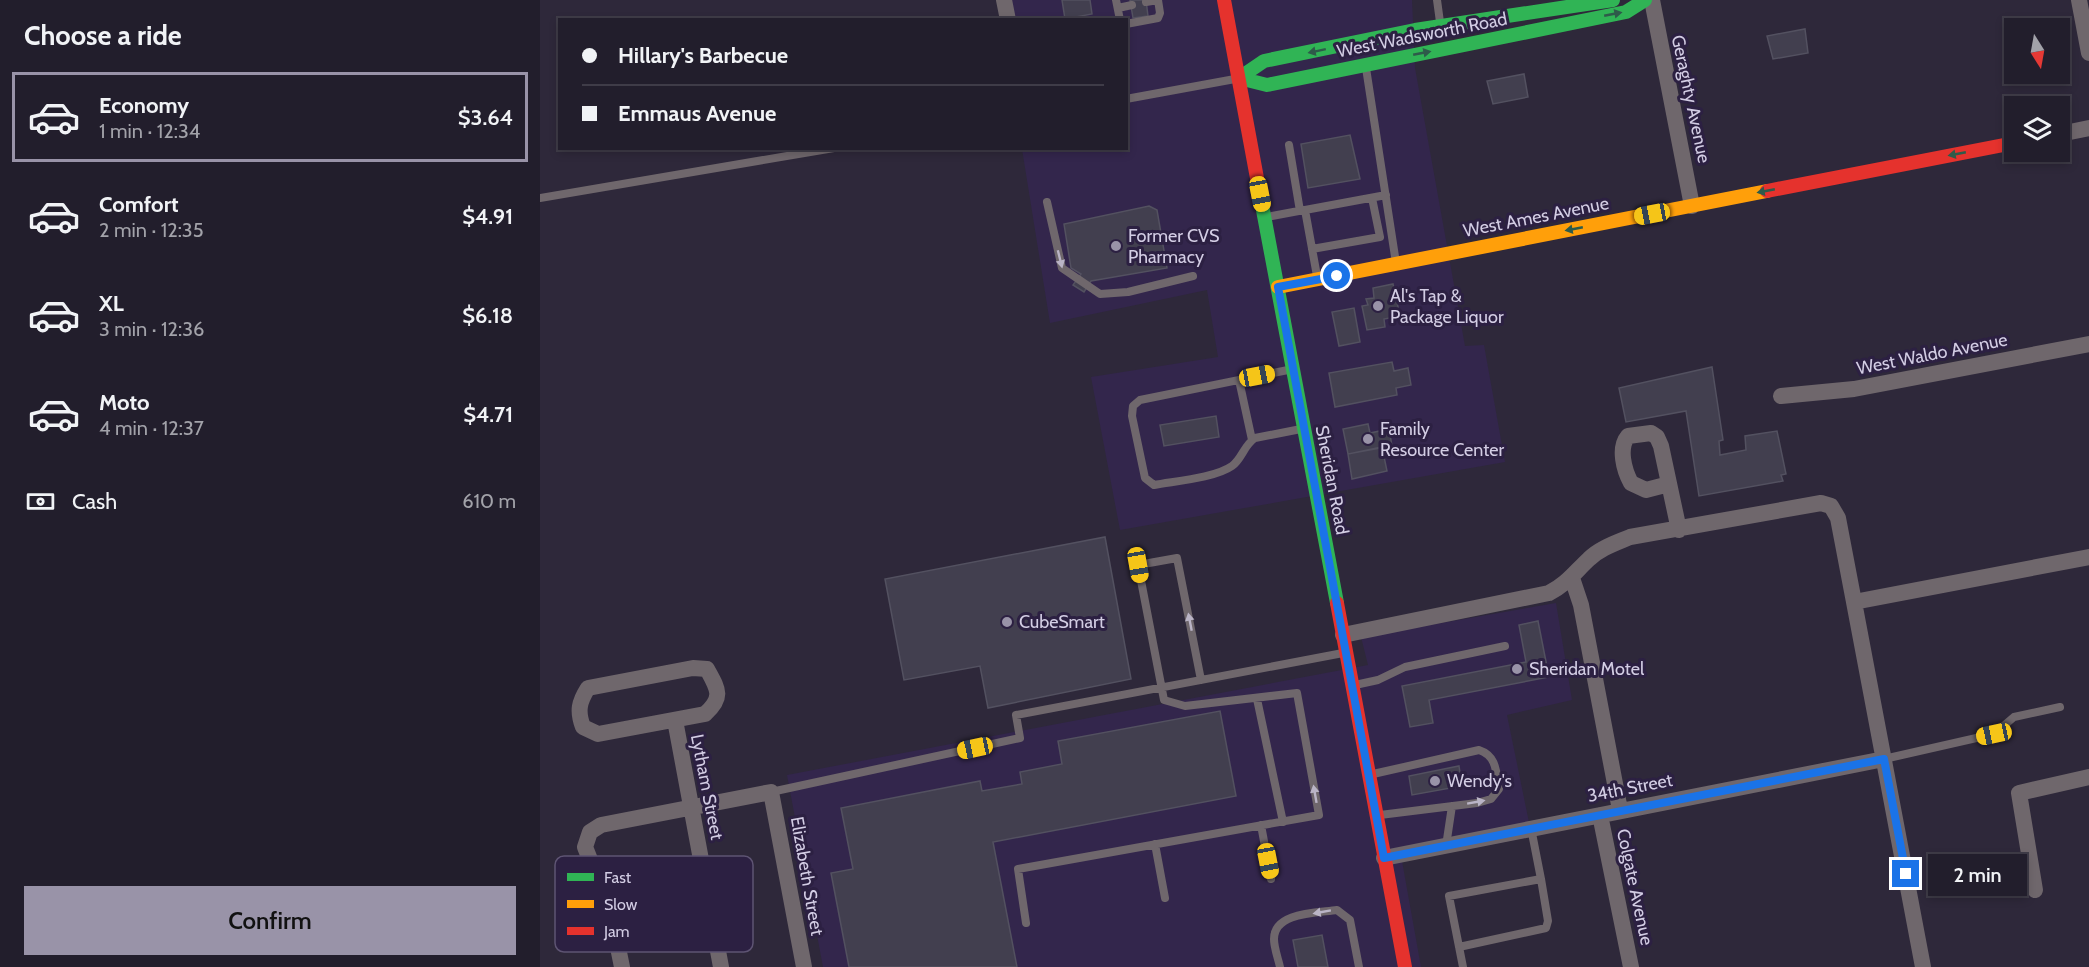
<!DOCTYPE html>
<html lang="en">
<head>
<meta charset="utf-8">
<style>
	:root { --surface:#221e2c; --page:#2e2b38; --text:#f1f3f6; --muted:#a2a2a9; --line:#3f3c48; --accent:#9993a8 }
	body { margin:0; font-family:Cabin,sans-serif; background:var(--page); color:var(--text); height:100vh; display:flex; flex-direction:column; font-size:22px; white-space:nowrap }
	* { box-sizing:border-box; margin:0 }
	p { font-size:20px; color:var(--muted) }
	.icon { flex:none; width:33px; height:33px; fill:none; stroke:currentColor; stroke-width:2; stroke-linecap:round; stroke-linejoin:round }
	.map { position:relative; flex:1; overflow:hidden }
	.sheet { display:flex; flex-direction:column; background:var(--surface); width:540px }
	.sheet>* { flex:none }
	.top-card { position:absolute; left:18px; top:18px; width:570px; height:132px; border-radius:0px; box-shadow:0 3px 9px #0003,0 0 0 2px var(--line); display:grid; align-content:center; height:132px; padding:0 24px; background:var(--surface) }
	.needle { width:39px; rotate:169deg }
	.tools { position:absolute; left:1464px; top:18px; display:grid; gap:12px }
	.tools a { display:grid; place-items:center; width:66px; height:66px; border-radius:0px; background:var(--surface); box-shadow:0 3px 9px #0003,0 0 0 2px var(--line); font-size:30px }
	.end { position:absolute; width:27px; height:27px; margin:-14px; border:8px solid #1a73e8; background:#fff; box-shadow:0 0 0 3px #fff }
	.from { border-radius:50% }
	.bubble { position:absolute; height:42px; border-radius:0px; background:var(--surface); box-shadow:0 3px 9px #0003,0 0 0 2px var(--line); font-size:20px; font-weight:600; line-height:42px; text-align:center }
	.car { position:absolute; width:18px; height:36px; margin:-18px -9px; border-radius:8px; box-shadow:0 0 4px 2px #0007; background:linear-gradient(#f5c518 24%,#345 0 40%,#f5c518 0 76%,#345 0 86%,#f5c518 0) }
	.top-card b { display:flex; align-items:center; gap:21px; height:57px; font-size:22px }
	.top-card b+b { border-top:2px solid var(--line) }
	.top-card i { width:15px; height:15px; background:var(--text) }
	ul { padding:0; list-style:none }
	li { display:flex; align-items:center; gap:18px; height:90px; margin:0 12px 9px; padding:0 12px; border:3px solid transparent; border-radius:0px }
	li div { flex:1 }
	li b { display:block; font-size:22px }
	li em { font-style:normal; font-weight:600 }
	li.on { border-color:var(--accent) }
	li>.icon { width:54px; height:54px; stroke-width:1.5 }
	h2 { padding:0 24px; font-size:27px; line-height:72px }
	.pay { display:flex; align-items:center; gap:15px; height:66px; padding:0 24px; font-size:22px }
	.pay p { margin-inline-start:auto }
	.action { display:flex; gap:12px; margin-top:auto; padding:12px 24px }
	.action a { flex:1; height:69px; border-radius:0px; background:var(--accent); color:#111; font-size:24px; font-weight:600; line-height:69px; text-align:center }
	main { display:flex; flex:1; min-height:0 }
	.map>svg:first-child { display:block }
	.built { fill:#33264c }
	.building { fill:#423f4f; stroke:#535160; stroke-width:1.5 }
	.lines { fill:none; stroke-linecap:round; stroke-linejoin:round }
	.lane { stroke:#6f676c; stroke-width:8 }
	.street { stroke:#6f676c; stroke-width:16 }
	.fast { stroke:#30b455; stroke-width:14 }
	.slow { stroke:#ff9f0a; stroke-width:14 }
	.jam { stroke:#e5322d; stroke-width:14 }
	.oneway { fill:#2e5b4a }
	.oneway2 { fill:#bab4c6 }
	.route { stroke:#1a73e8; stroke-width:8 }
	.poi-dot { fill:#9993a8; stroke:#2c2042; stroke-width:2 }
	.labels { text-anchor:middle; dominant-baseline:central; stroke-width:6; stroke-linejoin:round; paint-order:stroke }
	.street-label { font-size:18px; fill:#d3cde4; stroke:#2c2042 }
	.poi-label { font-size:18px; fill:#d3cde4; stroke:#2c2042; text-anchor:start }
	.key { fill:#2c2042; stroke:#5e5473; stroke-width:1.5 }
	.key-label { font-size:16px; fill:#d3cde4 }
</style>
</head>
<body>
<main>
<section class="sheet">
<h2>Choose a ride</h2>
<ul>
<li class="on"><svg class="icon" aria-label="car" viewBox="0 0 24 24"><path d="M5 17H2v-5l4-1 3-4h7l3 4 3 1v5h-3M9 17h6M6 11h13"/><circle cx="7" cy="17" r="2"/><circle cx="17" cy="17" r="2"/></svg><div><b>Economy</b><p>1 min · 12:34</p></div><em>$3.64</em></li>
<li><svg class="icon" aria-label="car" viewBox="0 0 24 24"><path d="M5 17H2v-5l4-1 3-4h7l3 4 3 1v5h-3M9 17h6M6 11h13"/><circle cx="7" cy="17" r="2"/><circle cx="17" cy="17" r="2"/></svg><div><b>Comfort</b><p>2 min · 12:35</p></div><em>$4.91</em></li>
<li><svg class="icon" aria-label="car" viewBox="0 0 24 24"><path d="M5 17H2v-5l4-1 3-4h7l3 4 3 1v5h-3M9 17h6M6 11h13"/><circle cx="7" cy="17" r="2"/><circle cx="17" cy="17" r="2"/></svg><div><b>XL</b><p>3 min · 12:36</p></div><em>$6.18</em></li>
<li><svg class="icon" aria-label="car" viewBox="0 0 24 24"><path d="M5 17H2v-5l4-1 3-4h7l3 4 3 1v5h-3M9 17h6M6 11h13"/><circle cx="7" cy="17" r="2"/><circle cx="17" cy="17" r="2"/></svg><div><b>Moto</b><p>4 min · 12:37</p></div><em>$4.71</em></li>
</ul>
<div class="pay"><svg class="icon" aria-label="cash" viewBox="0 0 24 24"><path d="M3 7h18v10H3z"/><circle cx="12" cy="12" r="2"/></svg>Cash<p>610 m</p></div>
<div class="action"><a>Confirm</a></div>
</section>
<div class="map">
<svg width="1549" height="967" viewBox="0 0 1549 967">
	<rect width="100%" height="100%" fill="#2e283a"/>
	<path class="built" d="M464,0h408l3,68 50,278 19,-1 21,117 -385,68 -29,-153 127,-20 -11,-67 -157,33 -28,-174 104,-1v-128l-121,-1z
		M1016,603l16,97 -65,15 25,122 -130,24 19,106h-598l-36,-192 581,-110 -7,-28z"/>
	<path class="building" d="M522,0h28l2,14 -27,5z
		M590,0h16l2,16 -15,2z
		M1265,29l3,24 -35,6 -6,-23z
		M984,74l4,23 -35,7 -6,-23z
		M810,135l10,44 -52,9 -7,-44z
		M609,206l8,4 10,58 -76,13 -7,11 -11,-7 8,-11 -10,-6 -7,-44z
		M853,284l7,32 -16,3 1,8 -18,3 -5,-24 6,-1 -2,-6 8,-1 -1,-10z
		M814,308l6,34 -21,4 -7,-34z
		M852,362l2,9 14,-3 3,17 -15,3 1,7 -62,12 -6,-34z
		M1172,367l11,73 -4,1 1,14 26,-5 -1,-14 32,-5 9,43 -5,1 2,6 -84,15 -13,-85 -60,11 -7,-34z
		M676,416l3,21 -55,9 -4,-21z
		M828,424l2,9 19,-4 3,17 -44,8 -5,-25z
		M842,447l5,24 -35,8 -4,-25z
		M565,537l26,142 -143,29 -8,-42 -76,14 -19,-101z
		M998,621l11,56 -120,23 4,23 -23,4 -8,-41 124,-24 -7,-37z
		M680,711l16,85 -243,46 24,125h-168l-18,-94 22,-4 -12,-61 139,-27 2,10 40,-7 -2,-12 42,-8 -4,-23z
		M919,766l3,20 -50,9 -3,-19z
		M782,935l6,32h-30l-5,-27z"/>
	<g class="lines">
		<path class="lane" d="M576,0l4,20
			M897,0l3,22
			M606,2l12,-2
			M578,8l14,-3
			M586,24l32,-6 2,-5 -2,-13
			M826,68l30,195
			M586,99l109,-20
			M749,145l11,66
			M0,198l294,-50
			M507,202l15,66 38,26 28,-2 65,-16
			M727,217l37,-7
			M772,249l68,-12 -8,-39
			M777,276l-12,-66 81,-15
			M748,370l-148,30 -7,6 -1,10 13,62 9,7c21,-4 61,-7 78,-19 10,-7 12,-21 23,-28l46,-9
			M699,380l13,60
			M815,685l23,-5 27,-13 100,-21
			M717,699l26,123
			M1344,759l110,-25 20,-17 46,-10
			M833,774l106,-24c18,6 17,22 20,39l-8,10 -14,4 -97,12
			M231,792l249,-54 -4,-23 327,-62
			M721,825l10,54
			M991,828l10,51
			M615,844l10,54
			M906,846l6,-40
			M486,923l-8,-54 301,-54 -22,-122 -112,13 -21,-6 -26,-135 39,-7 24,122
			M919,947l87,-19 2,-7 -7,-42 -92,17 14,71
			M740,967c-2,-9 -6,-19 -6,-28 0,-27 43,-26 63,-29l13,10 9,47"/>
		<path class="street" d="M464,0l4,20
			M1112,0l40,206
			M1539,0l10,53
			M1520,134l29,-6
			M1241,396l73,-7 235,-45
			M1129,484l-23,6 -15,-7c-7,-13 -13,-35 -3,-47l23,-3 6,4 4,9 18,84
			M1032,578l9,27 39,205
			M803,635l206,-42c18,-9 26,-21 40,-34 11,-11 27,-16 41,-22l191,-34 10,3 7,12 16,84
			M153,668l14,1c11,20 17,28 -2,45l-107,20 -15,-7c-6,-16 -4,-25 5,-39z
			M135,720l46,247
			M1060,815l31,152
			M844,858l500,-99
			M1495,890l-16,-97 70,-16
			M82,967l-11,-54 -26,-66 5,-15 11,-7 170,-33 33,175
			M1383,967l-69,-365 235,-45"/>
		<path class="fast" d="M699,78l28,7 359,-73 19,-12
			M699,78l25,-17 151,-31 198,-30
			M719,189l78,414"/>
		<path class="slow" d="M738,287l489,-96"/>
		<path class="jam" d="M684,0l35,189
			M1227,191l247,-48
			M797,603l68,364"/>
	</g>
	<defs><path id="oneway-solid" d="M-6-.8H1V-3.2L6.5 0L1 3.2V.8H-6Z" transform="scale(1.5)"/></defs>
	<g class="oneway">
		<use href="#oneway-solid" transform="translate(1073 14) rotate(-11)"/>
		<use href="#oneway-solid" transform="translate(777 51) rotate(168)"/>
		<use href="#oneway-solid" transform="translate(882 53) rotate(-11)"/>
		<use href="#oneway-solid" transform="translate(1417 154) rotate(169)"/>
		<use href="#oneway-solid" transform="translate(1226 191) rotate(169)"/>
		<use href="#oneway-solid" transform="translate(1034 229) rotate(169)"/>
	</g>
	<g class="oneway2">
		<use href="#oneway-solid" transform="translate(520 259) rotate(76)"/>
		<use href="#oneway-solid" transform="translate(650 622) rotate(-101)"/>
		<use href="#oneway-solid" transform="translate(775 794) rotate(-100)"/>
		<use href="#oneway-solid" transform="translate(936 802) rotate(-10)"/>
		<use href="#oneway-solid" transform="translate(782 912) rotate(170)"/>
	</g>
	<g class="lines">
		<path class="route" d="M797,276l-59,11 106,571 500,-99 22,115"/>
	</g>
	<g class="poi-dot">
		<circle cx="576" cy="246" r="6"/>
		<circle cx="838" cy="306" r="6"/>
		<circle cx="828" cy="439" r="6"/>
		<circle cx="467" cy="622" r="6"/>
		<circle cx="977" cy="669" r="6"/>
		<circle cx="895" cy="781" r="6"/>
	</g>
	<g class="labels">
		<g class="street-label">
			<text transform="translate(882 35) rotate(-11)">West Wadsworth Road</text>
			<text transform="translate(1151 99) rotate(78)">Geraghty Avenue</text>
			<text transform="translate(996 217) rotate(-11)">West Ames Avenue</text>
			<text transform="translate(1392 354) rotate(-11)">West Waldo Avenue</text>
			<text transform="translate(792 480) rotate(79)">Sheridan Road</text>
			<text transform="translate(167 787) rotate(79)">Lytham Street</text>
			<text transform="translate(1090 788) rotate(-11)">34th Street</text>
			<text transform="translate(267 876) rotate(80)">Elizabeth Street</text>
			<text transform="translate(1095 887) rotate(78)">Colgate Avenue</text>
		</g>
		<g class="poi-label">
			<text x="588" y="236">Former CVS<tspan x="588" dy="21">Pharmacy</tspan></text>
			<text x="850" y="296">Al's Tap &amp;<tspan x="850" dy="21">Package Liquor</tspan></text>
			<text x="840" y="429">Family<tspan x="840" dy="21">Resource Center</tspan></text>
			<text x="479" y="622">CubeSmart</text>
			<text x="989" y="669">Sheridan Motel</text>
			<text x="907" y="781">Wendy's</text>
		</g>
	</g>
	<rect x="15" y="856" width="198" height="96" rx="9" class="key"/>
	<rect x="27" y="873" width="27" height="8" fill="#30b455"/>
	<rect x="27" y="900" width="27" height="8" fill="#ff9f0a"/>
	<rect x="27" y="927" width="27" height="8" fill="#e5322d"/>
	<g class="key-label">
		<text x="64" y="883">Fast</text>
		<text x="64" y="910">Slow</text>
		<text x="64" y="937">Jam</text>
	</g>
</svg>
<div class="tools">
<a><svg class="needle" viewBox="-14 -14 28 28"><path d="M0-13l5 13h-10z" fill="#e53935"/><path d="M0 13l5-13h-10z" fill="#a2a2a9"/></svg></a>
<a><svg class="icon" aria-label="layers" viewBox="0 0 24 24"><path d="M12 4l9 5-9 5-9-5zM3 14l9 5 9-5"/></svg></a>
</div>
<i class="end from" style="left:797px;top:276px"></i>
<i class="end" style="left:1366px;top:874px"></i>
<div class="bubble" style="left:1388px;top:854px;width:99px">2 min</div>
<i class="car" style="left:720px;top:194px;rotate:169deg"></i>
<i class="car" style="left:1112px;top:214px;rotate:259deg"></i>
<i class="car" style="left:717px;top:376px;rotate:79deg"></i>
<i class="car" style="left:598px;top:565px;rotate:170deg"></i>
<i class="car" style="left:1454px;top:734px;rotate:258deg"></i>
<i class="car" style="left:435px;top:748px;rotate:258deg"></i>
<i class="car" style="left:728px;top:861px;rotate:169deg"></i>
<div class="top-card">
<b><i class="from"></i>Hillary's Barbecue</b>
<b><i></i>Emmaus Avenue</b>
</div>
</div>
</main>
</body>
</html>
